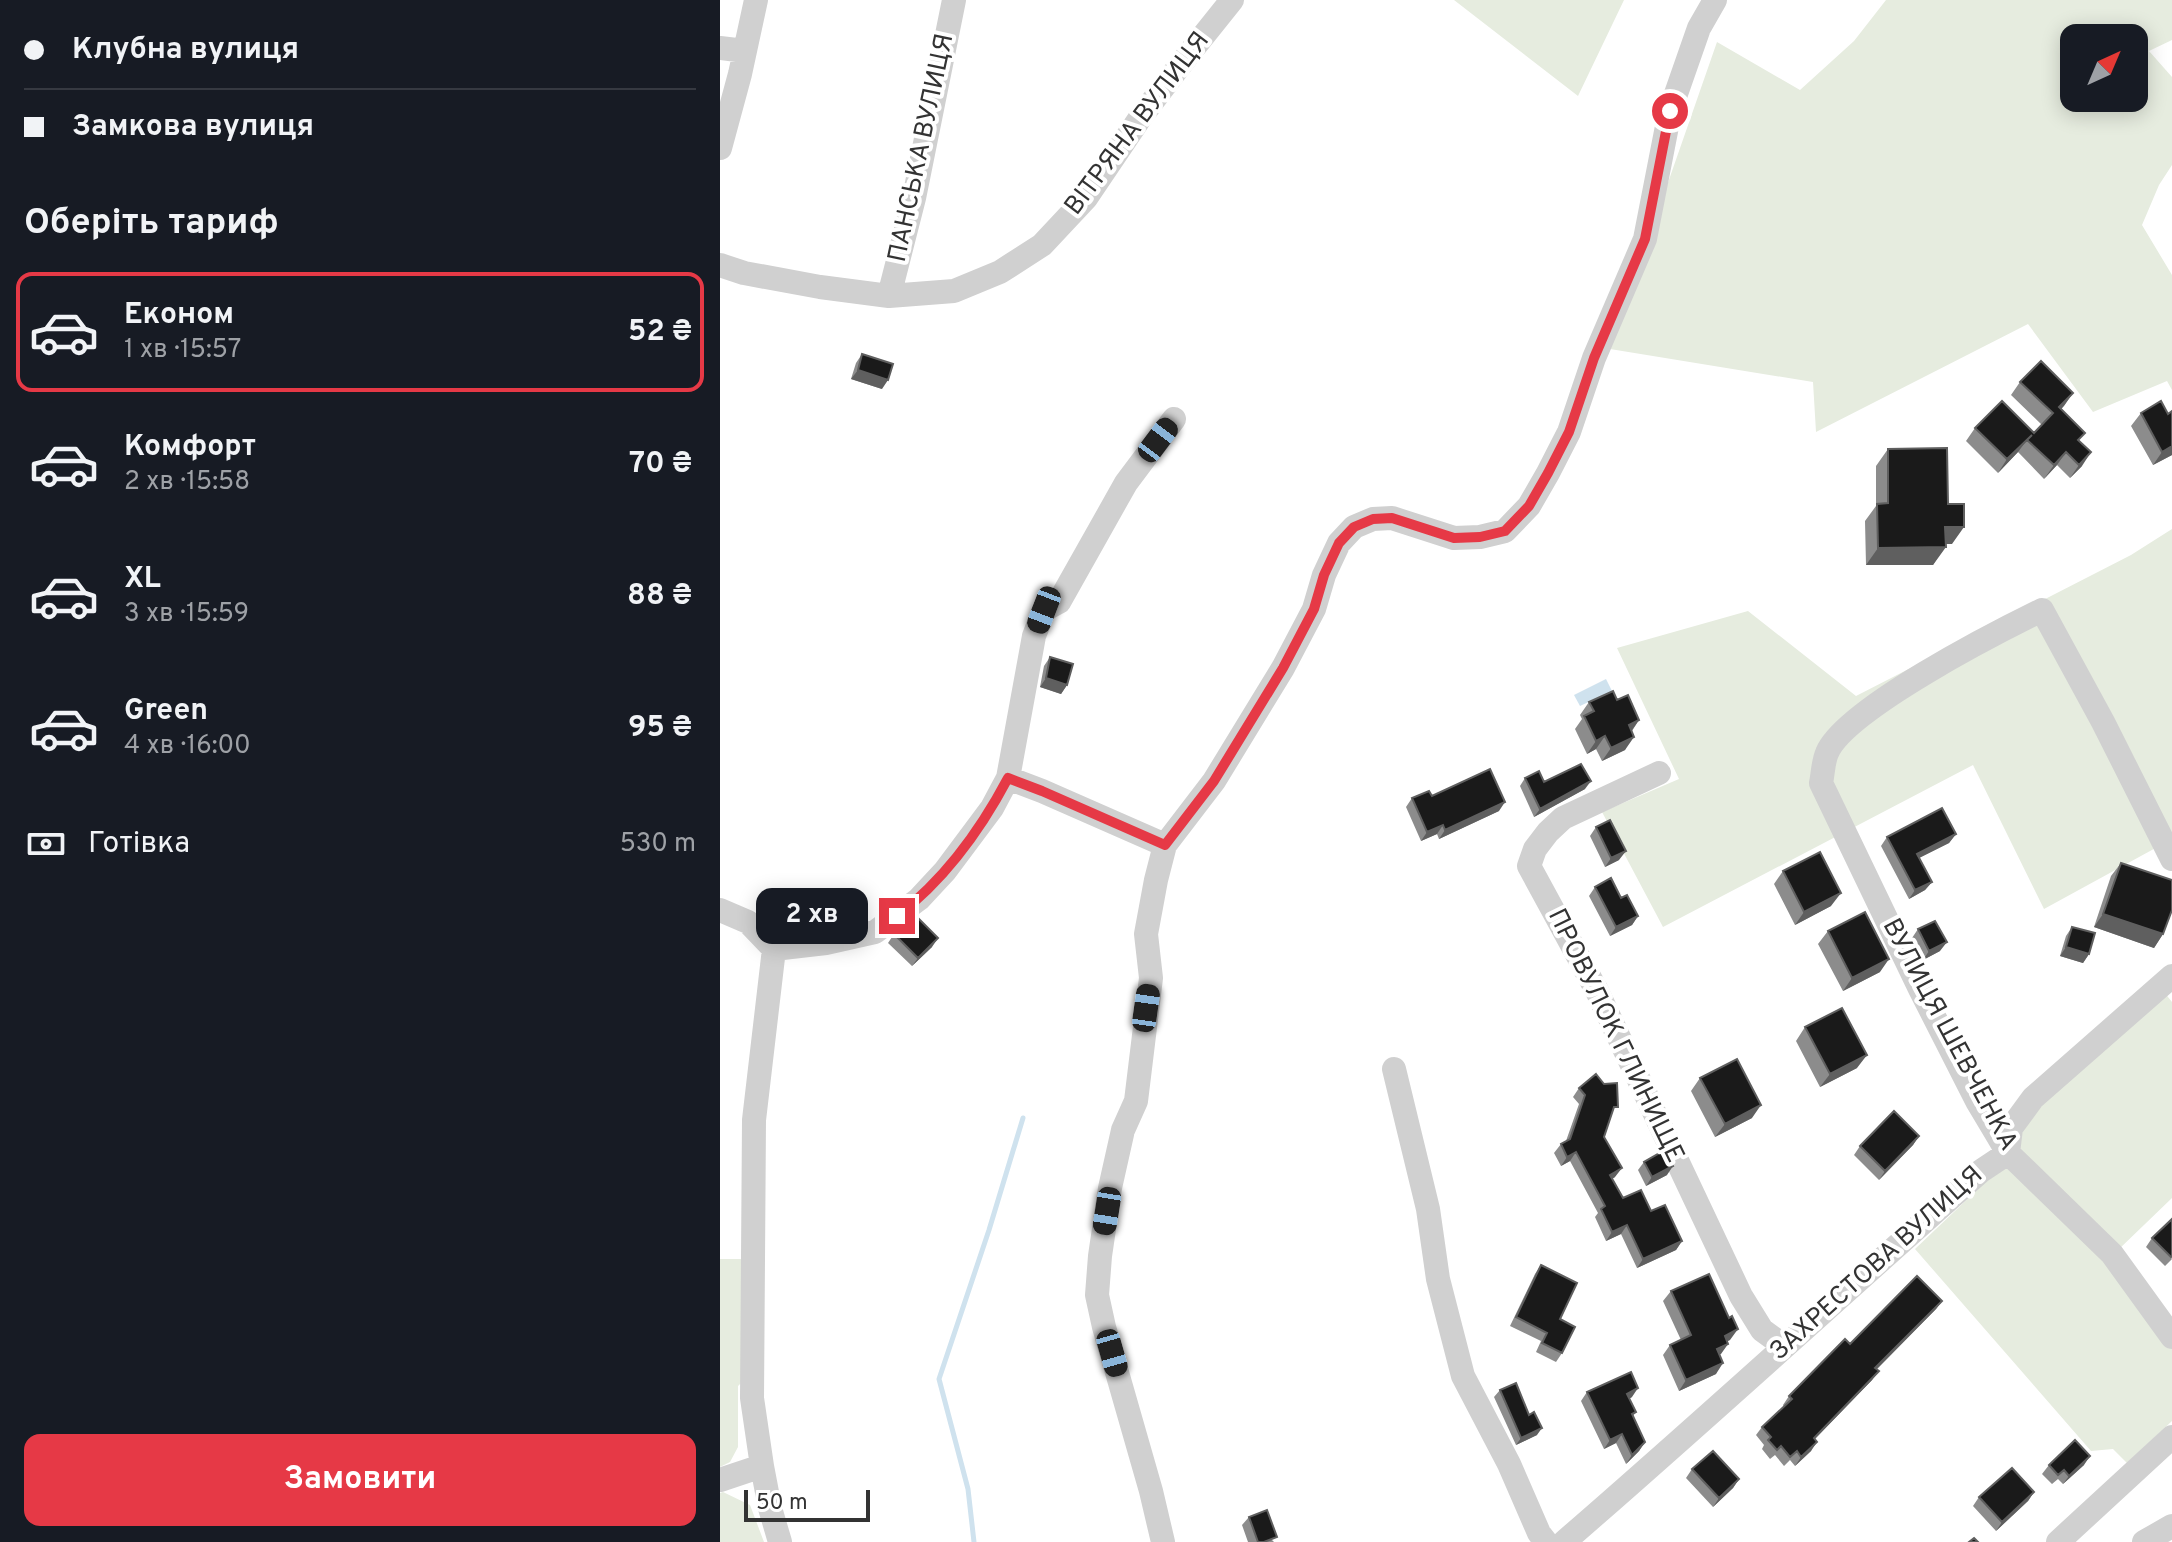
<!DOCTYPE html>
<html lang="uk">
<head>
<meta charset="utf-8">
<style>
	:root { --surface:#171b24; --page:#20242c; --text:#f1f3f6; --muted:#9ea1a6; --line:#363941; --accent:#e63946 }
	body { margin:0; font-family:Overpass,sans-serif; background:var(--page); color:var(--text); height:100vh; display:flex; flex-direction:column; font-size:30px; white-space:nowrap }
	* { box-sizing:border-box; margin:0 }
	p { font-size:26px; color:var(--muted) }
	.icon { flex:none; width:44px; height:44px; fill:none; stroke:currentColor; stroke-width:2; stroke-linecap:round; stroke-linejoin:round }
	.map { position:relative; flex:1; overflow:hidden }
	.panel { display:flex; flex-direction:column; background:var(--surface); width:720px }
	.panel>* { flex:none }
	.guide { display:grid; align-content:center; height:176px; padding:0 24px; background:var(--surface) }
	.needle { width:52px; rotate:44deg }
	.controls { position:absolute; left:1340px; top:24px; display:grid; gap:16px }
	.controls a { display:grid; place-items:center; width:88px; height:88px; border-radius:16px; background:var(--surface); box-shadow:0 4px 20px #0003; font-size:40px }
	.scale { position:absolute; left:24px; bottom:20px; width:126px; box-sizing:border-box; padding-left:8px; border:4px solid #333; border-top:0; font-size:22px; line-height:28px; white-space:nowrap; color:#333; -webkit-text-stroke:6px #fff; paint-order:stroke }
	.end { position:absolute; width:36px; height:36px; margin:-18px; border:10px solid #e63946; background:#fff; box-shadow:0 0 0 4px #fff }
	.from { border-radius:50% }
	.bubble { position:absolute; height:56px; border-radius:16px; background:var(--surface); box-shadow:0 4px 20px #0003; font-size:26px; font-weight:700; line-height:56px; text-align:center }
	.car { position:absolute; width:24px; height:48px; margin:-24px -12px; border-radius:10px; box-shadow:0 0 6px 2px #0007; background:linear-gradient(#222 24%,#8ab4d8 0 40%,#222 0 76%,#8ab4d8 0 86%,#222 0) }
	.guide b { display:flex; align-items:center; gap:28px; height:76px; font-size:30px }
	.guide b+b { border-top:2px solid var(--line) }
	.guide i { width:20px; height:20px; background:var(--text) }
	ul { padding:0; list-style:none }
	li { display:flex; align-items:center; gap:24px; height:120px; margin:0 16px 12px; padding:0 8px; border:4px solid transparent; border-radius:16px }
	li div { flex:1 }
	li b { display:block; font-size:30px }
	li em { font-style:normal; font-weight:700 }
	li.selected { border-color:var(--accent) }
	li>.icon { width:72px; height:72px; stroke-width:1.5 }
	h2 { padding:0 24px; font-size:36px; line-height:96px }
	.pay { display:flex; align-items:center; gap:20px; height:88px; padding:0 24px; font-size:30px }
	.pay p { margin-inline-start:auto }
	.cta { display:flex; gap:16px; margin-top:auto; padding:16px 24px }
	.cta a { flex:1; height:92px; border-radius:16px; background:var(--accent); color:#fff; font-size:32px; font-weight:700; line-height:92px; text-align:center }
	main { display:flex; flex:1; min-height:0 }
	.map>svg:first-child { display:block }
	.green { fill:#e6ecdf; fill-rule:evenodd }
	.water { fill:#cfe2ee }
	.lines { fill:none; stroke-linecap:round; stroke-linejoin:round }
	.stream { stroke:#cfe2ee; stroke-width:5 }
	.minor { stroke:#d0d0d0; stroke-width:24 }
	.wall { fill:#8c8c8c }
	.shaded-wall { fill:#5f5f5f }
	.building { fill:#1a1a1a; stroke:#5f5f5f; stroke-width:2 }
	.route { stroke:#e63946; stroke-width:10 }
	.labels { text-anchor:middle; dominant-baseline:central; stroke-width:8; stroke-linejoin:round; paint-order:stroke }
	.street-label { font-size:26px; fill:#333; stroke:#fff }
</style>
</head>
<body>
<main>
<section class="panel">
<div class="guide">
<b><i class="from"></i>Клубна вулиця</b>
<b><i></i>Замкова вулиця</b>
</div>
<h2>Оберіть тариф</h2>
<ul>
<li class="selected"><svg class="icon" aria-label="car" viewBox="0 0 24 24"><path d="M5 17H2v-5l4-1 3-4h7l3 4 3 1v5h-3M9 17h6M6 11h13"/><circle cx="7" cy="17" r="2"/><circle cx="17" cy="17" r="2"/></svg><div><b>Економ</b><p>1 хв · 15:57</p></div><em>52 ₴</em></li>
<li><svg class="icon" aria-label="car" viewBox="0 0 24 24"><path d="M5 17H2v-5l4-1 3-4h7l3 4 3 1v5h-3M9 17h6M6 11h13"/><circle cx="7" cy="17" r="2"/><circle cx="17" cy="17" r="2"/></svg><div><b>Комфорт</b><p>2 хв · 15:58</p></div><em>70 ₴</em></li>
<li><svg class="icon" aria-label="car" viewBox="0 0 24 24"><path d="M5 17H2v-5l4-1 3-4h7l3 4 3 1v5h-3M9 17h6M6 11h13"/><circle cx="7" cy="17" r="2"/><circle cx="17" cy="17" r="2"/></svg><div><b>XL</b><p>3 хв · 15:59</p></div><em>88 ₴</em></li>
<li><svg class="icon" aria-label="car" viewBox="0 0 24 24"><path d="M5 17H2v-5l4-1 3-4h7l3 4 3 1v5h-3M9 17h6M6 11h13"/><circle cx="7" cy="17" r="2"/><circle cx="17" cy="17" r="2"/></svg><div><b>Green</b><p>4 хв · 16:00</p></div><em>95 ₴</em></li>
</ul>
<div class="pay"><svg class="icon" aria-label="cash" viewBox="0 0 24 24"><path d="M3 7h18v10H3z"/><circle cx="12" cy="12" r="2"/></svg>Готівка<p>530 m</p></div>
<div class="cta"><a>Замовити</a></div>
</section>
<div class="map">
<svg width="1452" height="1542" viewBox="0 0 1452 1542">
	<rect width="100%" height="100%" fill="#fff"/>
	<path class="green" d="M734,0h170l-46,96z
		M1166,0h286v40l-23,11 23,26v88l-13,20 -17,40 30,50v115l-5,-9 -74,31 -65,-88 -212,108 -3,-50 -203,-33 107,-307 83,48 54,-49zM1354,38h60v60h-60z
		M1452,529v310l-128,70 -71,-144 -310,162 -61,-115 77,-33 -62,-131 131,-37 108,85 275,-141z
		M1444,992l8,10v196l-55,53 55,98v72l-45,42 -14,-14 -22,2 -176,-202 104,-99 4,-29z
		M0,1259h25l-1,121 -6,6v61l-8,15 -10,5z
		M3,1492l27,13 14,37h-44v-49z"/>
	<path class="water" d="M886,679l6,12 -32,15 -6,-11z"/>
	<g class="lines">
		<path class="stream" d="M254,1542l-6,-53 -29,-110 50,-149 34,-112"/>
		<path class="minor" d="M0,48l25,3
			M0,148l20,-74 16,-74
			M0,265l24,8 76,14 69,9 65,-5 46,-19 42,-27 44,-47 54,-80 44,-58 48,-60
			M169,296l25,-98 40,-198
			M939,773l-96,45 -15,14 -13,17 -6,17 68,125 144,305 21,34 22,16
			M288,778l34,13 123,54
			M1452,859l-69,-137 -61,-112c-45,22 -198,100 -215,143 -4,9 -4,21 -6,30l99,206 57,112 31,52 104,101 60,83
			M0,910l28,12 26,27 -20,171 -2,278 10,68 8,42 10,34
			M54,949l52,-6 49,-11 44,-33 26,-28 47,-63 16,-30 26,-142 10,-26 15,-8 67,-119 48,-64
			M674,1069l34,140 10,70 25,97 46,88 30,69 7,9
			M0,1480l42,-14
			M443,1542l-12,-51 -47,-164 -7,-32 3,-39 10,-68 13,-58 13,-29 15,-123 -5,-44 10,-54 9,-35 49,-64 69,-113 31,-59 10,-34 15,-32 15,-16 19,-8 19,-1 62,20 26,-1 25,-6 24,-25 19,-33 21,-41 25,-74 51,-119 25,-128 29,-83 16,-28
			M844,1542c141,-122 278,-248 417,-371l27,-18 3,-25 22,-30 139,-122
			M1338,1542l114,-105
			M1424,1542l28,-16"/>
	</g>
	<path class="wall" d="M142,354l20,35 -31,-10 5,-16z
		M1300,382l53,11 -12,16 19,32 2,25 -12,12 -13,-13 -13,14 -26,-27 -20,21 -32,-32 9,-13 59,5 8,-8 -31,-30z
		M1421,413l31,42 -19,10 -22,-39z
		M1168,449l60,55 4,40h-6l-13,21h-67l-1,-44 11,-15v-40z
		M330,657l17,28 -6,9 -21,-7 4,-21z
		M897,700l22,20 -7,11 -7,19 -23,11 -6,-12 -9,5 -12,-25 7,-10 -2,-4 9,-13z
		M805,778l19,4 41,7 -51,28 -14,-31z
		M712,796l67,15 -60,28 -2,-5 -16,7 -15,-34 6,-9z
		M876,827l23,33 -14,7 -15,-31z
		M1236,834l-7,9 -30,15 13,24 -7,8 -16,9 -28,-53 6,-9z
		M1401,863l42,71 -9,14 -60,-21 17,-51z
		M1063,871l48,35 -36,19 -21,-41z
		M875,887l26,11 17,18 -6,9 -22,11 -21,-40z
		M1352,927l17,27 -6,9 -23,-7 6,-20z
		M1198,929l22,22 -17,9 -11,-22z
		M1108,931l52,41 -37,19 -25,-47z
		M174,934l38,13 -20,19 -24,-23z
		M1085,1027l52,41 -37,19 -24,-46z
		M980,1078l52,40 -37,19 -24,-46z
		M859,1088l32,28 -7,21 11,40 -3,2 11,19 28,13 31,30 -6,9 -39,18 -16,-34 -15,7 -11,-24 3,-4 -28,-52 -9,5 -7,-13 7,-9 5,-3 13,-37 -6,-7z
		M1199,1136l-6,9 -34,35 -25,-25 6,-9z
		M924,1162l23,13 -21,11 -8,-16z
		M1432,1238l20,21 -7,7 -19,-19z
		M821,1265l19,54 2,34 -6,9 -20,-10 5,-11 -31,-15 25,-52z
		M951,1291l59,49 -3,1 1,3 -9,11 -3,19 -37,17 -16,-36 7,-10 11,-5 -18,-39z
		M1222,1301l-6,8 -59,60 -5,11 -57,59 -4,12 -16,15 -5,-6 -6,6 -9,-11 -5,4 -8,-10 2,-4 -8,-10 6,-8 22,-20 -1,-2 6,-9 61,-52z
		M780,1390l37,45 -21,10 -22,-48z
		M867,1392l45,5 -3,2 7,13 -3,4 12,26 -6,9 -13,13 -10,-21 -12,6 -23,-48z
		M1329,1465h35l-21,19 -5,-5 -6,5 -10,-10z
		M972,1469l47,10 -6,9 -20,19 -27,-29z
		M1314,1492l-6,9 -32,30 -23,-25 6,-9z
		M529,1517l25,25h-26l-6,-17z"/>
	<path class="shaded-wall" d="M138,370l30,10 -6,9 -31,-10z
		M1353,393l-9,13 -14,15 9,-14z
		M1307,440l-9,12 -20,21 9,-14z
		M1452,446v9l-19,10 9,-13z
		M1346,452l-9,13 -13,14 10,-14z
		M1371,452l-9,14 -12,12 9,-13z
		M1225,527h19l-12,17h-19z
		M1226,547l-13,18h-67l12,-17z
		M326,678l21,7 -6,9 -21,-7z
		M919,720l-9,13 -1,-8z
		M885,736l-9,13 -9,5 9,-13z
		M914,737l-9,13 -23,11 9,-13z
		M871,781l-6,8 -51,28 6,-8z
		M785,802l-6,9 -60,28 6,-9z
		M723,825l-6,9 -16,7 6,-9z
		M1236,834l-7,9 -38,19 6,-8z
		M906,851l-7,9 -14,7 6,-9z
		M1212,882l-7,8 -16,9 6,-9z
		M1121,893l-10,13 -36,19 9,-13z
		M1383,914l60,20 -9,14 -60,-21z
		M918,916l-6,9 -22,11 6,-9z
		M218,938l-6,9 -20,19 6,-8z
		M1227,942l-7,9 -17,9 6,-9z
		M1346,947l23,7 -6,9 -23,-7z
		M1169,959l-9,13 -37,19 9,-13z
		M1147,1055l-10,13 -37,19 10,-13z
		M1041,1105l-9,13 -37,19 10,-13z
		M1199,1136l-6,9 -34,35 6,-9z
		M856,1152l-6,9 -9,5 6,-9z
		M953,1166l-6,9 -21,11 6,-9z
		M902,1168l-7,9 -11,7 6,-9z
		M907,1225l-6,9 -15,7 6,-9z
		M962,1241l-6,9 -39,18 6,-9z
		M1222,1301l-6,8 -67,68 6,-9z
		M1018,1329l-8,11 -13,6 8,-10z
		M1008,1344l-7,10 -12,6 8,-11z
		M1003,1363l-7,11 -37,17 7,-11z
		M1159,1371l-7,9 -65,67 7,-9z
		M918,1388l-6,9 -11,6 6,-9z
		M822,1428l-5,7 -21,10 5,-7z
		M902,1434l-6,9 -12,6 6,-9z
		M925,1442l-6,9 -13,13 6,-9z
		M1097,1442l-6,9 -16,15 6,-9z
		M1370,1456l-6,9 -21,19 6,-8z
		M1019,1479l-6,9 -20,19 6,-9z
		M1314,1492l-6,9 -32,30 6,-9z"/>
	<path class="building" d="M142,354l31,10 -5,16 -30,-10z
		M1321,361l32,32 -14,14 26,26 -7,7 13,12 -12,13 -13,-13 -12,13 -27,-25 5,-5 -25,24 -32,-31 27,-27 32,32 19,-20 -33,-31z
		M1441,401l7,13 4,-3v35l-10,6 -21,-39z
		M1227,448l1,56h16v23h-19l1,20 -68,1 -1,-44 11,-1v-54z
		M330,657l23,7 -6,21 -21,-7z
		M893,691l4,9 11,-5 11,25 -10,5 5,12 -23,11 -6,-12 -9,5 -12,-25 10,-5 -5,-9z
		M861,764l10,17 -51,28 -15,-31 14,-7 5,11z
		M770,769l15,33 -60,28 -2,-5 -16,7 -15,-34 17,-7 3,5z
		M1222,808l14,26 -39,20 15,28 -17,8 -28,-53z
		M890,820l16,31 -15,7 -15,-31z
		M1100,852l21,41 -37,19 -21,-41z
		M1401,863l51,17v30l-9,24 -60,-20z
		M891,878l10,20 6,-3 11,21 -22,11 -21,-40z
		M1145,912l24,47 -37,19 -24,-47z
		M196,916l22,22 -20,20 -24,-24z
		M1215,921l12,21 -18,9 -11,-22z
		M1352,927l23,6 -6,21 -23,-7z
		M1122,1008l25,47 -37,19 -25,-47z
		M1017,1059l24,46 -36,19 -25,-46z
		M876,1074l8,10 13,-1 1,24h-4l-10,30 18,31 -12,7 13,23 18,-8 10,21 14,-6 17,36 -39,18 -16,-34 -15,7 -11,-23 4,-3 -29,-54 -9,5 -6,-13 9,-5 15,-44 -6,-7z
		M1174,1111l25,25 -34,35 -25,-25z
		M945,1150l8,16 -21,11 -8,-15z
		M1452,1219v37l-1,1 -19,-19z
		M821,1265l36,18 -17,36 15,8 -13,26 -20,-10 5,-10 -31,-16z
		M989,1274l20,44 3,-2 6,13 -13,7 3,8 -11,5 6,14 -37,17 -16,-35 21,-10 -20,-44z
		M1197,1276l25,25 -67,67 4,3 -65,67 3,4 -16,15 -4,-6 -7,6 -9,-11 -4,4 -9,-10 3,-3 -9,-10 30,-28 -3,-3 56,-57 5,5z
		M911,1372l7,16 -11,6 9,18 -4,2 13,28 -13,13 -10,-21 -12,6 -23,-48z
		M796,1383l13,32 5,-3 8,16 -21,10 -21,-48z
		M1355,1440l15,16 -21,20 -5,-6 -6,5 -9,-10z
		M993,1451l26,28 -20,19 -27,-29z
		M1292,1468l22,24 -32,30 -23,-25z
		M547,1510l10,27 -13,5h-6l-9,-25z
		M1254,1538l4,4h-9z"/>
	<g class="lines">
		<path class="route" d="M177,916c47,-36 83,-85 111,-138l34,13 123,54 49,-64 69,-113 31,-59 10,-34 15,-32 15,-16 19,-8 19,-1 62,20 26,-1 25,-6 24,-25 19,-33 21,-41 25,-74 51,-119 25,-128"/>
	</g>
	<g class="labels">
		<g class="street-label">
			<text transform="translate(418 124) rotate(-53)">ВІТРЯНА ВУЛИЦЯ</text>
			<text transform="translate(202 148) rotate(-78)">ПАНСЬКА ВУЛИЦЯ</text>
			<text transform="translate(1229 1035) rotate(62)">ВУЛИЦЯ ШЕВЧЕНКА</text>
			<text transform="translate(895 1036) rotate(64)">ПРОВУЛОК ГЛИНИЩЕ</text>
			<text transform="translate(1157 1264) rotate(-42)">ЗАХРЕСТОВА ВУЛИЦЯ</text>
		</g>
	</g>
</svg>
<div class="controls">
<a><svg class="needle" viewBox="-14 -14 28 28"><path d="M0-13l5 13h-10z" fill="#e53935"/><path d="M0 13l5-13h-10z" fill="#9ea1a6"/></svg></a>
</div>
<div class="scale">50 m</div>
<i class="end from" style="left:950px;top:111px"></i>
<i class="end" style="left:177px;top:916px"></i>
<div class="bubble" style="left:36px;top:888px;width:112px">2 хв</div>
<i class="car" style="left:438px;top:440px;rotate:37deg"></i>
<i class="car" style="left:324px;top:610px;rotate:201deg"></i>
<i class="car" style="left:426px;top:1008px;rotate:8deg"></i>
<i class="car" style="left:387px;top:1211px;rotate:189deg"></i>
<i class="car" style="left:392px;top:1353px;rotate:164deg"></i>
</div>
</main>
</body>
</html>
